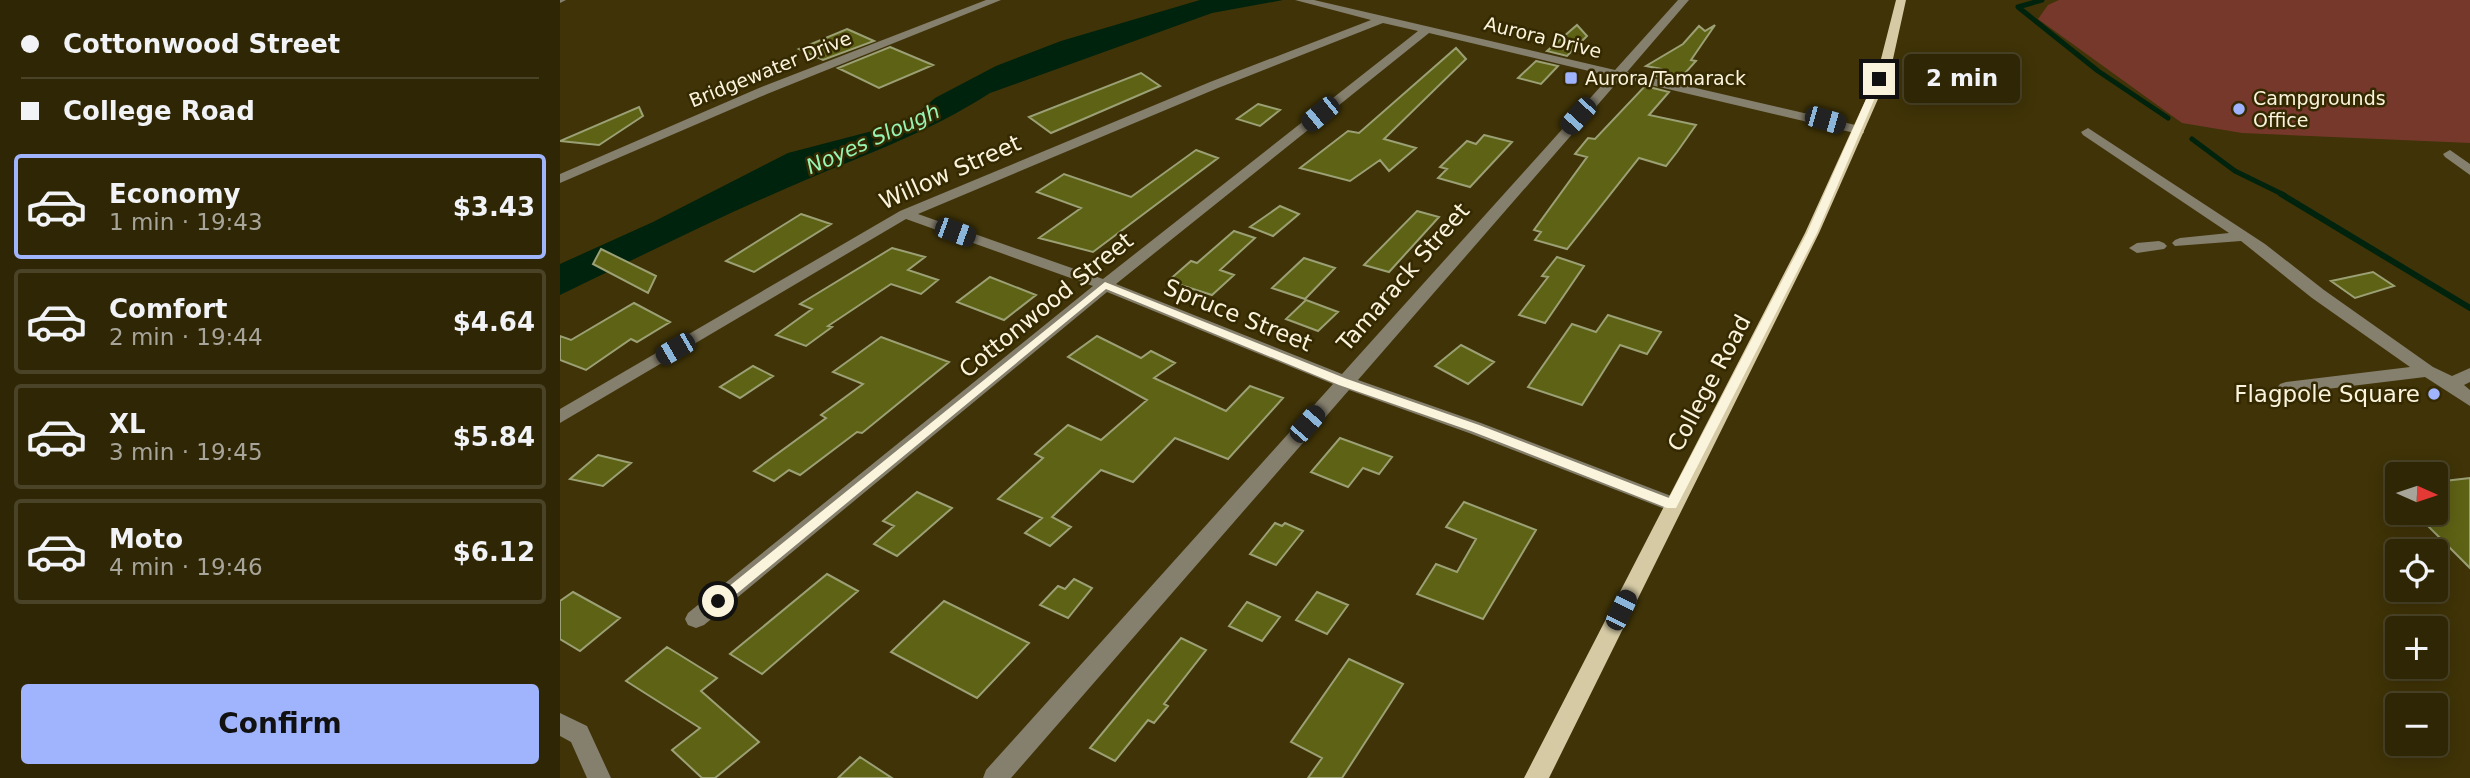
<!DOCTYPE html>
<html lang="en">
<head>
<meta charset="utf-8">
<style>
	:root { --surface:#2f2605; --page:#3b3213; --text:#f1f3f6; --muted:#a7a59a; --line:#4a4327; --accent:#a0b3fd }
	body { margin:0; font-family:"DejaVu Sans",sans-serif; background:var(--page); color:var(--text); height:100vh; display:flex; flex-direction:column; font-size:26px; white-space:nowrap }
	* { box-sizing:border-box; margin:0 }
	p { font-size:23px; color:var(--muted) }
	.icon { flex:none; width:38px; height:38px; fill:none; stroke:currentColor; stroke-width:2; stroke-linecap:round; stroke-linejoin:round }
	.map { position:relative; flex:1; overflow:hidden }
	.drawer { display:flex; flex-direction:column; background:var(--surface); width:560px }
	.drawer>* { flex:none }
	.top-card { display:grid; align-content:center; height:154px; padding:0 21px; background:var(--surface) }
	.needle { width:46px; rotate:93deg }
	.fabs { position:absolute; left:1825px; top:462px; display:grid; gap:14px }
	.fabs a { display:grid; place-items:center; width:63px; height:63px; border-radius:7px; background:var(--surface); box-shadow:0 4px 18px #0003,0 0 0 2px var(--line); font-size:35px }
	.end { position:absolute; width:32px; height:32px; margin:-16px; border:9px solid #fbf4dd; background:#111; box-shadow:0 0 0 4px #111 }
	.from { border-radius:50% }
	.bubble { position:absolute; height:49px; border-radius:7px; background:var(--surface); box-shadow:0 4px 18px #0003,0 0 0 2px var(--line); font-size:23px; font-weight:800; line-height:49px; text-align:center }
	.car { position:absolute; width:21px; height:42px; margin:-21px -10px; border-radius:9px; box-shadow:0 0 5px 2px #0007; background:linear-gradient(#222 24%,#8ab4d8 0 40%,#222 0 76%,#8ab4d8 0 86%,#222 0) }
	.top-card b { display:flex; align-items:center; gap:24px; height:66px; font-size:26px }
	.top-card b+b { border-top:2px solid var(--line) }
	.top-card i { width:18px; height:18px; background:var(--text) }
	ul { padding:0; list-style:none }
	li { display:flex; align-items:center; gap:21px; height:105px; margin:0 14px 10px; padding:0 7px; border:4px solid var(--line); border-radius:7px }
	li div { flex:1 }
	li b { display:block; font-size:26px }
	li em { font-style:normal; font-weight:800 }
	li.current { border-color:var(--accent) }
	li>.icon { width:63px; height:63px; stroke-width:1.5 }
	.primary-button { display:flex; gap:14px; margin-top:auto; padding:14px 21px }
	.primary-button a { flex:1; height:80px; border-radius:7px; background:var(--accent); color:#111; font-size:28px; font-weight:800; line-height:80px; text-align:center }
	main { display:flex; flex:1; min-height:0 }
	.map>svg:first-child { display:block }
	.green { fill:#76382b }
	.water { fill:#00230e }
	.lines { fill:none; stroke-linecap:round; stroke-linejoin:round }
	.stream-far1 { stroke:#00230e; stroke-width:5 }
	.stream { stroke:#00230e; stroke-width:6 }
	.building { fill:#5e6215; stroke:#9ba075; stroke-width:2 }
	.minor { fill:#857f6d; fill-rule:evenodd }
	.major { fill:#d5caa4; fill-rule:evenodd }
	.route { fill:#fbf4dd }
	.poi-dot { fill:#a0b3fd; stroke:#342900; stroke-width:2.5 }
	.labels { text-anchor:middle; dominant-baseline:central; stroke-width:5; stroke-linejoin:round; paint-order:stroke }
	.far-street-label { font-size:19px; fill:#fbf4dd; stroke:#342900 }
	.far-poi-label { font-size:19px; fill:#fbf4dd; stroke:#342900; text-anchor:start }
	.far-water-label { font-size:21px; font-style:italic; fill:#97f5b4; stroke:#342900 }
	.street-label { font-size:23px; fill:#fbf4dd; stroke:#342900 }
	.poi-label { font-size:23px; fill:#fbf4dd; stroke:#342900; text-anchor:end }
</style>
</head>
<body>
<main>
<section class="drawer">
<div class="top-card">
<b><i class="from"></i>Cottonwood Street</b>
<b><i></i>College Road</b>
</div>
<ul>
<li class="current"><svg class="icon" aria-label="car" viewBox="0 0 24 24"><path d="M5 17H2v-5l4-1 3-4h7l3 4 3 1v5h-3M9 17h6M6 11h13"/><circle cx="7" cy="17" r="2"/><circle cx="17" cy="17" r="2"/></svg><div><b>Economy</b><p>1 min · 19:43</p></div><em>$3.43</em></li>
<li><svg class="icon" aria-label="car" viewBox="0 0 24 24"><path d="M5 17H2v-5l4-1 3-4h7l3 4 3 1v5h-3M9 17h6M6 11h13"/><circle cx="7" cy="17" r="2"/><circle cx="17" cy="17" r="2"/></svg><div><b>Comfort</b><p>2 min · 19:44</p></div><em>$4.64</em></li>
<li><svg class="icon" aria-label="car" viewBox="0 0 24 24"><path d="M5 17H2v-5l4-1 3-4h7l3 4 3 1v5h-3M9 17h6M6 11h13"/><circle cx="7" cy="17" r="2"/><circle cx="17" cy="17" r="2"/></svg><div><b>XL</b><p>3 min · 19:45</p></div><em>$5.84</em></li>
<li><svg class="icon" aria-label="car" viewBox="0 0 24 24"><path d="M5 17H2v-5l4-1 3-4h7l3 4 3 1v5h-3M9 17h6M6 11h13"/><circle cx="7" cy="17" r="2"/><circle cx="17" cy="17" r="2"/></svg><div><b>Moto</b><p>4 min · 19:46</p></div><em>$6.12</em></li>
</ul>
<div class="primary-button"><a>Confirm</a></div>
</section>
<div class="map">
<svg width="1910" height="778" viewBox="0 0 1910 778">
	<rect width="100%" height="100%" fill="#3f3307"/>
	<path class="green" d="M1499,0h411v143l-228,-10 -60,-10 -144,-104 10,-14z"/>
	<path class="water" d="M640,0h83l-71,13 -222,80c-63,41 -135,65 -203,95 -77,33 -152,71 -227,107v-31l93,-42 135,-69 92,-24 33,-12 22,-19 61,-32 65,-25z"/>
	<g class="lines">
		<path class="stream-far1" d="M1482,0l-24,7 80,64 70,47
			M1632,139l43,32 49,24"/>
		<path class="stream" d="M1721,194l189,114"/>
	</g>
	<path class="building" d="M1017,25l10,11 -20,20 -20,-5z
		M1155,25l-24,35 5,1 -18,20 -23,-5 6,-7 -15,-3 37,-22 16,-18 6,5z
		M287,29l27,12 -51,19 -24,-11z
		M330,47l43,18 -54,23 -41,-20z
		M896,48l10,11 -82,80 32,9 -27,23 -9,-11 -30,21 -50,-13 48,-37 11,2z
		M976,61l22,5 -17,18 -23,-6z
		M581,73l19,13 -109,47 -22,-16z
		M1085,86l24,6 -20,23 47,10 -19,27 -11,14 -27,-8 -72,91 -32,-9 6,-8 -7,-2 53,-73 -12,-3 13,-16 7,1z
		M698,104l22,6 -20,16 -23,-7z
		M79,107l4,9 -44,29 -39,-4z
		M924,135l28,7 -42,45 -32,-9 9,-9 -7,-2 27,-26 9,3z
		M636,150l22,8 -125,94 -54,-14 42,-30 -44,-16 27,-18 67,23z
		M720,206l19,8 -26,22 -23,-9z
		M857,211l22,6 -50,55 -25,-7z
		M241,214l30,10 -77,48 -28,-11z
		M674,231l21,7 -35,32 14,5 -22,20 -44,-14 23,-20 6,2z
		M332,248l33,9 -17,13 30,10 -17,14 -30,-10 -63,42 4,1 -26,19 -30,-11 36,-26 -12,-5z
		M41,249l55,27 -8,17 -55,-29z
		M997,257l27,9 -39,57 -26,-8 29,-38 -6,-1z
		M744,258l31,10 -30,31 -33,-11z
		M1813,272l21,14 -39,12 -24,-17z
		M430,277l46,18 -32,25 -47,-18z
		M746,300l32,12 -20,19 -32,-12z
		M74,303l36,19 -33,20 -6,-3 -45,31 -26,-10v-24l11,4z
		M1048,315l53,17 -14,22 -27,-9 -38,60 -54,-18 44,-63 24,8z
		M537,336l44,22 10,-7 24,12 -21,15 72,33 24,-25 33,12 -55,61 -53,-21 -42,44 -32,-12 -49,47 19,10 -21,19 -25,-13 17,-15 -44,-19 45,-41 -8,-4 33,-29 33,15 46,-40 -79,-43z
		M321,337l68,25 -87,71 -5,-1 -57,43 -11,-5 -15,11 -20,-10 72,-53 -5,-3 42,-31 -30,-12z
		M901,345l33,17 -26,22 -33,-18z
		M193,366l20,10 -33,22 -20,-11z
		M780,438l52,19 -13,17 -16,-6 -15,19 -37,-15z
		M38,455l33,8 -28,23 -33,-7z
		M1910,478v90l-55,-55h21v-31z
		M357,492l35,16 -55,48 -23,-12 20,-18 -11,-5z
		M904,502l72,28 -53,89 -66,-25 19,-30 21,8 19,-33 -30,-12z
		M715,523l7,3 3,-3 18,8 -27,34 -26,-11z
		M267,574l31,17 -96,83 -32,-20z
		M514,579l18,9 -24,30 -28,-13 18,-19 7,3z
		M13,592l47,26 -40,33 -20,-12v-38z
		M757,592l31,13 -21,29 -31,-14z
		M384,601l85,42 -52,55 -86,-46z
		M687,602l33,15 -18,24 -33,-15z
		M621,638l25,12 -42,54 4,2 -14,17 -6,-3 -33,41 -25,-13z
		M107,647l50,31 -16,13 58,51 -44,36h-13l-30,-28 28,-22 -74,-47z
		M789,659l54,25 -61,94h-34l14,-20 -31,-16z
		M300,757l32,21h-54z"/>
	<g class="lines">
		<path class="minor" d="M0,0h6l-6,3z
			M426,0h15l-234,94 -207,89v-9l199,-86z
			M735,0h19l301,70 63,-70h11l-62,72 237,55v6l-5,1 -238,-56 -263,302 123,43 198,76 3,5 -3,5 -7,3 -7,-3 -196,-76 -120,-43 -338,388h-28l3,-8 347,-386 -226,-92 -403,333 -8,3 -8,-3 -3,-6 3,-6 405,-327 -187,-67 -346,204v-14l340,-198 310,-129 161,-62zM823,23l35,8 -315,248 -185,-65 300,-126zM869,33l181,43 -268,298 -226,-90z
			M1528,128l177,116 59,46 109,77 19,9 18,-8v14l-6,3 6,5v16l-45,-29 -139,17 -6,-2 -3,-4 3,-4 6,-2 124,-15 -98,-69 -71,-57 -66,5 -3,-3 3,-3 5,-2 49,-5 -146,-98 -2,-3z
			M1890,150l20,14v11l-25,-18 -2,-3z
			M1599,241l5,2 3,3 -3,3 -27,4 -8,-5 8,-5z
			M0,713l27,13 24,52h-24l-16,-36 -11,-6z"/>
		<path class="major" d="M1336,0h10l-13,59 -15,40 -59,134 -270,545h-25l281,-545 61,-134 15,-40z"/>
	</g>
	<path class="route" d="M1319,76l4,3 -66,154 -141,275h-9l-196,-77 -132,-46 -233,-96 -384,317h-9l-2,-5 394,-319 242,97 132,46 190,73 138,-265 68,-154z"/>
	<g class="poi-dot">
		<rect x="1004" y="71" width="14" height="14" rx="3.5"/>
		<circle cx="1679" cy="109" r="7"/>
		<circle cx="1874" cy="394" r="7"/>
	</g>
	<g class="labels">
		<g class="far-street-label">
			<text transform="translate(983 37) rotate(14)">Aurora Drive</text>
			<text transform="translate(210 69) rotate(-22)">Bridgewater Drive</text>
		</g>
		<g class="far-poi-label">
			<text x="1025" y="78">Aurora/Tamarack</text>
			<text x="1693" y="98">Campgrounds<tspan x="1693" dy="22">Office</tspan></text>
		</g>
		<g class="far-water-label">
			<text transform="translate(313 139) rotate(-24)">Noyes Slough</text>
		</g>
		<g class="street-label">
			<text transform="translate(390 172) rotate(-24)">Willow Street</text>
			<text transform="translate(843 277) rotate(-49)">Tamarack Street</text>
			<text transform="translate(486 305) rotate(-39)">Cottonwood Street</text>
			<text transform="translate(678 315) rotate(22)">Spruce Street</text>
			<text transform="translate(1149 383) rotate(-62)">College Road</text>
		</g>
		<g class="poi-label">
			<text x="1860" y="394">Flagpole Square</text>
		</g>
	</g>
</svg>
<div class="fabs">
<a><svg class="needle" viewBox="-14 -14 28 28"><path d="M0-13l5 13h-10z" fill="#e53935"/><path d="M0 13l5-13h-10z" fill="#a7a59a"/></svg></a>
<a><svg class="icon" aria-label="locate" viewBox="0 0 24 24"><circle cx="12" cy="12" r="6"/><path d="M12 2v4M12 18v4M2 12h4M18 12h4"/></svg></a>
<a>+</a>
<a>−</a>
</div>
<i class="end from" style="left:158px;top:601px"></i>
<i class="end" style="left:1319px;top:79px"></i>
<div class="bubble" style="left:1344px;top:54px;width:116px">2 min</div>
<i class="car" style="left:760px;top:114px;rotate:231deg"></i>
<i class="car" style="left:1018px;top:116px;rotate:222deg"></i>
<i class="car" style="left:1265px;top:120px;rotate:106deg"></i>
<i class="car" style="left:395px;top:232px;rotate:110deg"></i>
<i class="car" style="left:115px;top:349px;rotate:240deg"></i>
<i class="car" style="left:747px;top:424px;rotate:41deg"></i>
<i class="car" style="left:1061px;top:610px;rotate:26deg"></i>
</div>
</main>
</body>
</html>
